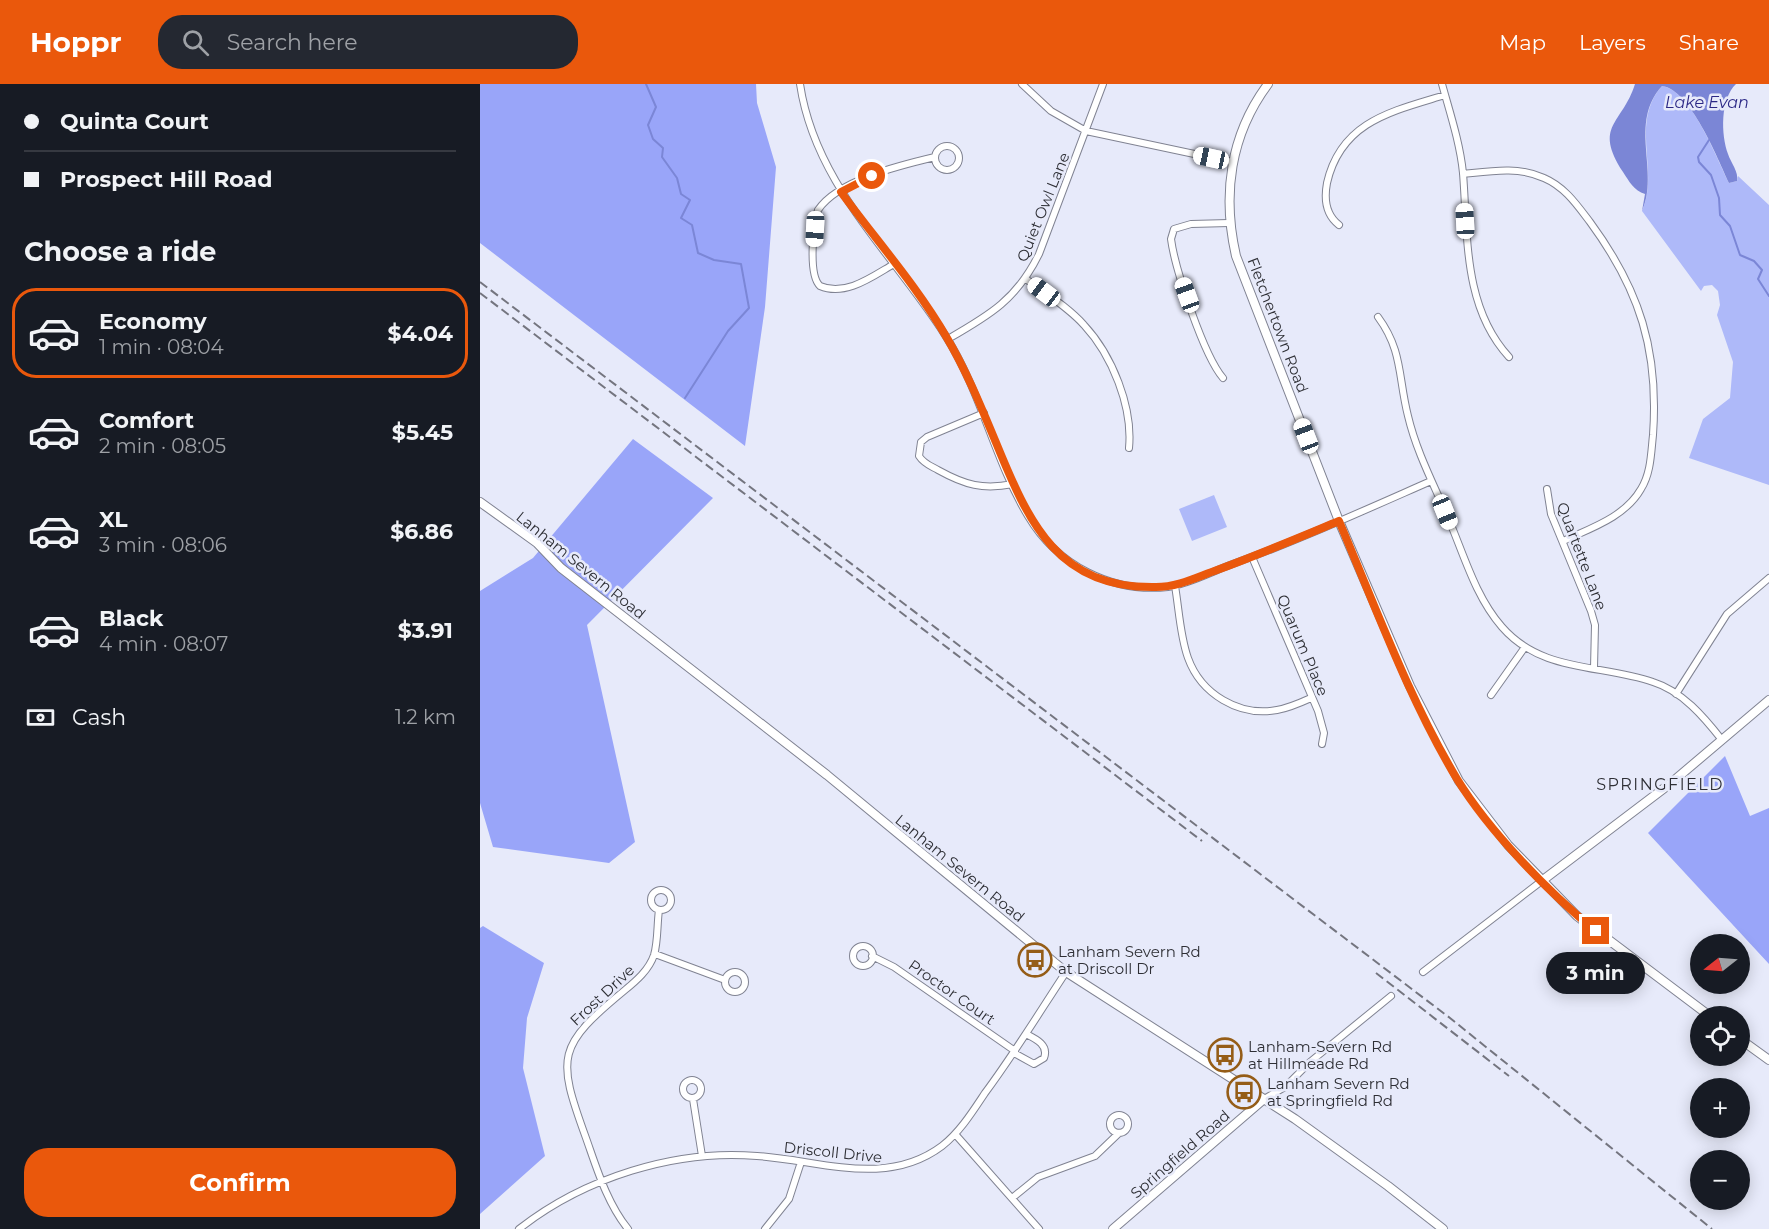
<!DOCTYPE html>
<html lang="en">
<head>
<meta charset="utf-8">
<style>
	:root { --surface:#171b24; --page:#242831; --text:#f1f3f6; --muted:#9ea1a6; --line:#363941; --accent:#ea580c }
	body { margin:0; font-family:Montserrat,sans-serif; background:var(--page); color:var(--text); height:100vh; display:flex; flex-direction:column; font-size:22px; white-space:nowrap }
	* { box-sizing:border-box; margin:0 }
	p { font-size:20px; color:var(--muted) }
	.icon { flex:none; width:33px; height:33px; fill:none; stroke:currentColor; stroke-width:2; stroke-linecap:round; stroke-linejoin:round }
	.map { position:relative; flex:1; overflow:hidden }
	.details { display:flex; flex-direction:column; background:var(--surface); width:480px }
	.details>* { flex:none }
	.banner { display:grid; align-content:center; height:132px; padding:0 24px; background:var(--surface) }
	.needle { width:39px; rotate:253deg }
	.buttons { position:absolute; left:1210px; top:850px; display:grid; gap:12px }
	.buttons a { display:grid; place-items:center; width:60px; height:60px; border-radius:50%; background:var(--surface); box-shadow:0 3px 15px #0003; font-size:30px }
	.end { position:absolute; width:27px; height:27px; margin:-14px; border:8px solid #ea580c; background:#fff; box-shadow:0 0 0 3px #fff }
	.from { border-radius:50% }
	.bubble { position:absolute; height:42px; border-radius:21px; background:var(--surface); box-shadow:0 3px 15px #0003; font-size:20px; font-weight:700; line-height:42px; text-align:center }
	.car { position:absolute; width:18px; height:36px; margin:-18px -9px; border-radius:8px; box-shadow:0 0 4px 2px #0007; background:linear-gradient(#fff 24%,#345 0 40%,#fff 0 76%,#345 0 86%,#fff 0) }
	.banner b { display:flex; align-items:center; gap:21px; height:57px; font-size:22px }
	.banner b+b { border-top:2px solid var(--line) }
	.banner i { width:15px; height:15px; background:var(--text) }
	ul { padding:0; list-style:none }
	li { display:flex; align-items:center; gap:18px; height:90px; margin:0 12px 9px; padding:0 12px; border:3px solid transparent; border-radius:24px }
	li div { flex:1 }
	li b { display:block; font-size:22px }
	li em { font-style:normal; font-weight:700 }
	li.on { border-color:var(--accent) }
	li>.icon { width:54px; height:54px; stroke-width:1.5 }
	h2 { padding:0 24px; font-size:27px; line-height:72px }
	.pay { display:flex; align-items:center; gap:15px; height:66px; padding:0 24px; font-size:22px }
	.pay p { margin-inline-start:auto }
	.primary-button { display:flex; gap:12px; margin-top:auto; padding:12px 24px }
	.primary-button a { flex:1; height:69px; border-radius:24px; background:var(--accent); color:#fff; font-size:24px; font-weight:700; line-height:69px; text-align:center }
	header { display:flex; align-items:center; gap:36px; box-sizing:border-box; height:84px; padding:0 30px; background:var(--accent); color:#fff }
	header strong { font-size:28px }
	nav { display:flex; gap:33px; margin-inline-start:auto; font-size:21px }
	.search { width:420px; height:54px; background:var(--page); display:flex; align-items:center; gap:15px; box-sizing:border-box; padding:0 21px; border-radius:24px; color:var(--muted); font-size:22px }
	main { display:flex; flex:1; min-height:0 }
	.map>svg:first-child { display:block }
	.green { fill:#aeb9f9 }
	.forest { fill:#99a5f9 }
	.water { fill:#7b86d6 }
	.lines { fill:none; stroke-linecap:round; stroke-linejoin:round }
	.stream { stroke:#7b86d6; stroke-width:2 }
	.street-casing { stroke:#808392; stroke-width:8 }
	.secondary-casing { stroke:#808392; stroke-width:10 }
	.street { stroke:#fff; stroke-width:6 }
	.secondary { stroke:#fff; stroke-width:8 }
	.rail { stroke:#74757f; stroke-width:2; stroke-dasharray:9 4.5; stroke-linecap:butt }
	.route { stroke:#ea580c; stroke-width:8 }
	.labels { text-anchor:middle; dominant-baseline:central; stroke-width:5; stroke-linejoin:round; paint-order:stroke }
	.street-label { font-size:15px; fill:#2e2f35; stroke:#e7eafa }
	.poi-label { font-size:15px; fill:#2e2f35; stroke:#e7eafa; text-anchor:start }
	.water-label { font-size:16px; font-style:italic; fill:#2b2785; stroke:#e7eafa }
	.neighbourhood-label { font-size:16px; letter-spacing:1.5px; fill:#2e2f35; stroke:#e7eafa }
</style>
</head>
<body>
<header>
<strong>Hoppr</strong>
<div class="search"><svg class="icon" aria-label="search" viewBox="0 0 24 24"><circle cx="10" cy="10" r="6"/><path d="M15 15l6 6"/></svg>Search here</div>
<nav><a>Map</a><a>Layers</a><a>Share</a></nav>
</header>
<main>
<section class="details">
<div class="banner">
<b><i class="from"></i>Quinta Court</b>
<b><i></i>Prospect Hill Road</b>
</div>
<h2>Choose a ride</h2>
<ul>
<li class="on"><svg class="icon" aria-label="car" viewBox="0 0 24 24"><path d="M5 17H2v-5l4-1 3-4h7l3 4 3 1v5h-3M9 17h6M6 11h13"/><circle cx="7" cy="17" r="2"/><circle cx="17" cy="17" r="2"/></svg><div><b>Economy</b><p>1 min · 08:04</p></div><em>$4.04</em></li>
<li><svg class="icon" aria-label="car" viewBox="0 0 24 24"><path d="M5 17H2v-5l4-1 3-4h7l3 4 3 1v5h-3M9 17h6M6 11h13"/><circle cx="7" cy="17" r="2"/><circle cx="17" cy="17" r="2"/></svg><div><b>Comfort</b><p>2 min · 08:05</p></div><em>$5.45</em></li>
<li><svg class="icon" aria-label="car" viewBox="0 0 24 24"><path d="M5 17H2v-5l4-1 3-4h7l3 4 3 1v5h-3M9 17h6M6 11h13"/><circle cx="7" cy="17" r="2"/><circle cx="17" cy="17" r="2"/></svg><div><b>XL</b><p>3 min · 08:06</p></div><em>$6.86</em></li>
<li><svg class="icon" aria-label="car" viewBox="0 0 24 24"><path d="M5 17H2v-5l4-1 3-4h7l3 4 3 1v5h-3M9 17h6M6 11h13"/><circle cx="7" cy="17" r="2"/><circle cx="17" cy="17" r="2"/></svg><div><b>Black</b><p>4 min · 08:07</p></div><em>$3.91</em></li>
</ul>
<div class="pay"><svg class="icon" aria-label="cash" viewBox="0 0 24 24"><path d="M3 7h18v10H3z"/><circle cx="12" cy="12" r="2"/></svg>Cash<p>1.2 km</p></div>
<div class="primary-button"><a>Confirm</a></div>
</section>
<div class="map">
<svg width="1289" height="1145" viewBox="0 0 1289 1145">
	<rect width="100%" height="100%" fill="#e7eafa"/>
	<path class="green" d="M1182,2c29,4 55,73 67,97l8,-2 1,-5 31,29v280l-80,-27 14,-39 27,-21 3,-36 -16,-47 3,-10 -2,-14 -6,-6 -8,1 -3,5 -59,-80c18,-40 -13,-88 20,-125z
		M734,411l13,32 -35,14 -13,-32z"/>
	<path class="forest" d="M0,0h276l1,19 19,64 -11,140 -20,139 -265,-203z
		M153,355l80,59 -126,127 48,217 -26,21 -116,-16 -13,-44v-212l53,-33z
		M1245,672l25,60 19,-8v156l-121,-131z
		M3,842l61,37 -17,55 -4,50 22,88 -65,58v-286z"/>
	<path class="water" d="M1155,0h101c-16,15 -15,51 -8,70 3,9 11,18 9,27l-8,2c-11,-24 -39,-94 -67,-97 -34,37 -2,86 -20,125l3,-17c-11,-3 -16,-13 -22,-22 -30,-47 -1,-47 12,-88z"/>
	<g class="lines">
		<path class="stream" d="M166,0l10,23 -8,18 5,14 10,9 -1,9 15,21 4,16 9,6 -9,18 11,7 6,28 16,7 27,4 8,44 -21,23 -43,67
			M1229,56l-11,17 1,5 12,13 8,23 1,17 10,11 10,29 14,6 8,9 -4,9 11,17"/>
		<defs>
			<path id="street" d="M320,0c15,101 93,169 145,251 36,56 49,124 83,181 29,49 83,77 140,71 21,-3 43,-15 62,-22 69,-25 135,-55 201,-84
				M542,0l29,27 35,20 146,31
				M962,0c8,29 18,59 21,89 5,63 0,134 46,184
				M455 74a12 12 0 1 1 24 0a12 12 0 1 1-24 0Z
				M983,90c28,-3 55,-8 81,4 21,9 33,27 46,44 50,68 69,129 63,213 -2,18 -2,38 -12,54 -16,28 -50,39 -78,52
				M859,141c-13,-10 -15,-26 -12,-42 14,-62 66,-72 118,-88
				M414,180c-21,12 -48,33 -74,22 -12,-11 -7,-60 -2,-76 20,-30 83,-45 117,-53
				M546,195c19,14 42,28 58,46 28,30 49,82 45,123
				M898,233c25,34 20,60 30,99 8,34 24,65 38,97 17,38 28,82 56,114 40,46 99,37 151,55 29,9 51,35 69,58
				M468,255c42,-24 69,-40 91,-85l64,-170
				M743,294c-19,-22 -48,-109 -52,-139l3,-10 17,-5 38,-1
				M504,329l-57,24 -6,5 -2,14c5,8 12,10 19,14 27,15 45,20 75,14
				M1067,405l4,25 40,97 4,14 -1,43
				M772,473l66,154 6,22 -2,11
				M695,502c4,23 5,50 13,72 13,36 51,59 89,52 12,-2 23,-7 34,-12
				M1196,610l51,-80 42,-36
				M1011,611l34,-48
				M171 816a10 10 0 1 1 20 0a10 10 0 1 1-20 0Z
				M373 872a10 10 0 1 1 20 0a10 10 0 1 1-20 0Z
				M175,870l70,26
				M392,872l22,11 121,84
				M943,888l120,-92
				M245 898a10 10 0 1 1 20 0a10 10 0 1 1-20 0Z
				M534,969l20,11 10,-6c5,-13 -8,-19 -18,-24
				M203 1005a9 9 0 1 1 18 0a9 9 0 1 1-18 0Z
				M213,1015l9,57
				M784,1015l21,-12 25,-25 81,-66
				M630 1040a9 9 0 1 1 18 0a9 9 0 1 1-18 0Z
				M475,1050l84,95
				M532,1114l26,-21 57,-21 24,-23
				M39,1145c65,-51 156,-80 238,-73 63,4 129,32 185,-10 18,-14 31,-35 43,-53 29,-39 54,-80 81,-121
				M148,1145c-21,-26 -31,-60 -42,-91 -30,-82 -29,-92 39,-148 11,-9 24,-20 29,-35 4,-13 3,-31 5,-45
				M285,1145l24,-30 12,-37"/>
			<path id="secondary" d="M788,0c-38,51 -46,111 -32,172l103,265 71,165 49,95 49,64 69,71 134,101
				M0,418l57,41 24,25 266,207 239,197 229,147 93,67 55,43
				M1063,796l128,-97 98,-83
				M1260,955l29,21
				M633,1145l151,-130"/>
		</defs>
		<use href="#street" class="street-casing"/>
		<use href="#secondary" class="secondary-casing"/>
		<use href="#street" class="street"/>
		<use href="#secondary" class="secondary"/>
		<path class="rail" d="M0,198l970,736 262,211
			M0,209l722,548
			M896,889l133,103"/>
	</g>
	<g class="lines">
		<path class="route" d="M392,92l-31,16c35,48 76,94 106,146 20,34 35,71 50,107 32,78 61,144 159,142 22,0 41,-10 61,-17 41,-15 81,-32 122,-49 37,87 70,178 118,258 32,52 92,114 139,152"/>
	</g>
	<defs>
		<symbol id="bus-ring" viewBox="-11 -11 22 22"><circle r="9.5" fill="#e7eafa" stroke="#955d17" stroke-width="1.5"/><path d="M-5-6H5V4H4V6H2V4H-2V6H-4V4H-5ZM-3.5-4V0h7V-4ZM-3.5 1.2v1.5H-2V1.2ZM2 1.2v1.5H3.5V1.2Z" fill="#955d17"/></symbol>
	</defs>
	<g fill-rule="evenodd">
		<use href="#bus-ring" x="536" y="857" width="38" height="38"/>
		<use href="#bus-ring" x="726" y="952" width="38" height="38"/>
		<use href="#bus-ring" x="745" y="989" width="38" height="38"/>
	</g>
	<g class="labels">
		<g class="street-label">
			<text transform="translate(563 123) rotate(-68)">Quiet Owl Lane</text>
			<text transform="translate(798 241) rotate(69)">Fletchertown Road</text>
			<text transform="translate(1102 472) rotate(69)">Quartette Lane</text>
			<text transform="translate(101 481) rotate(39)">Lanham Severn Road</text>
			<text transform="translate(823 561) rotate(67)">Quarum Place</text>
			<text transform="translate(480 784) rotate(39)">Lanham Severn Road</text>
			<text transform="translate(472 908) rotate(35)">Proctor Court</text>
			<text transform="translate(122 911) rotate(-43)">Frost Drive</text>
			<text transform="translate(353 1068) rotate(6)">Driscoll Drive</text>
			<text transform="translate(700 1070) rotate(-41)">Springfield Road</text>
		</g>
		<g class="poi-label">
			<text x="578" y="867">Lanham Severn Rd<tspan x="578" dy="17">at Driscoll Dr</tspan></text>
			<text x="768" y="962">Lanham-Severn Rd<tspan x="768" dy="17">at Hillmeade Rd</tspan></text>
			<text x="787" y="999">Lanham Severn Rd<tspan x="787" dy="17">at Springfield Rd</tspan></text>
		</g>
		<g class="water-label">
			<text x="1227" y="18">Lake Evan</text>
		</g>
		<g class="neighbourhood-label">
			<text x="1180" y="700">SPRINGFIELD</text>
		</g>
	</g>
</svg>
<div class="buttons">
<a><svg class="needle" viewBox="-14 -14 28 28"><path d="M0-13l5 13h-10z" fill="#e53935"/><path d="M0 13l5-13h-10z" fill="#9ea1a6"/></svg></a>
<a><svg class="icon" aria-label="locate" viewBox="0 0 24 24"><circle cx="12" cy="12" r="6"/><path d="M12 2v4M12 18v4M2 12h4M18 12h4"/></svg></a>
<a>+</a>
<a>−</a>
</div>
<i class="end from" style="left:392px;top:92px"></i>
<i class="end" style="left:1116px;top:847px"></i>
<div class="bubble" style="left:1066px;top:868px;width:99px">3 min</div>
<i class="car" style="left:731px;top:74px;rotate:282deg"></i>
<i class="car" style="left:985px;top:137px;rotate:357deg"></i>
<i class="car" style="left:335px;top:145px;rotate:183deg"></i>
<i class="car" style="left:564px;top:208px;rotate:307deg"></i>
<i class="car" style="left:707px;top:211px;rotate:340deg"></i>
<i class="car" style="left:826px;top:352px;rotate:339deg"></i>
<i class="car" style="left:965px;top:428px;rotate:158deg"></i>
</div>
</main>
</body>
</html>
